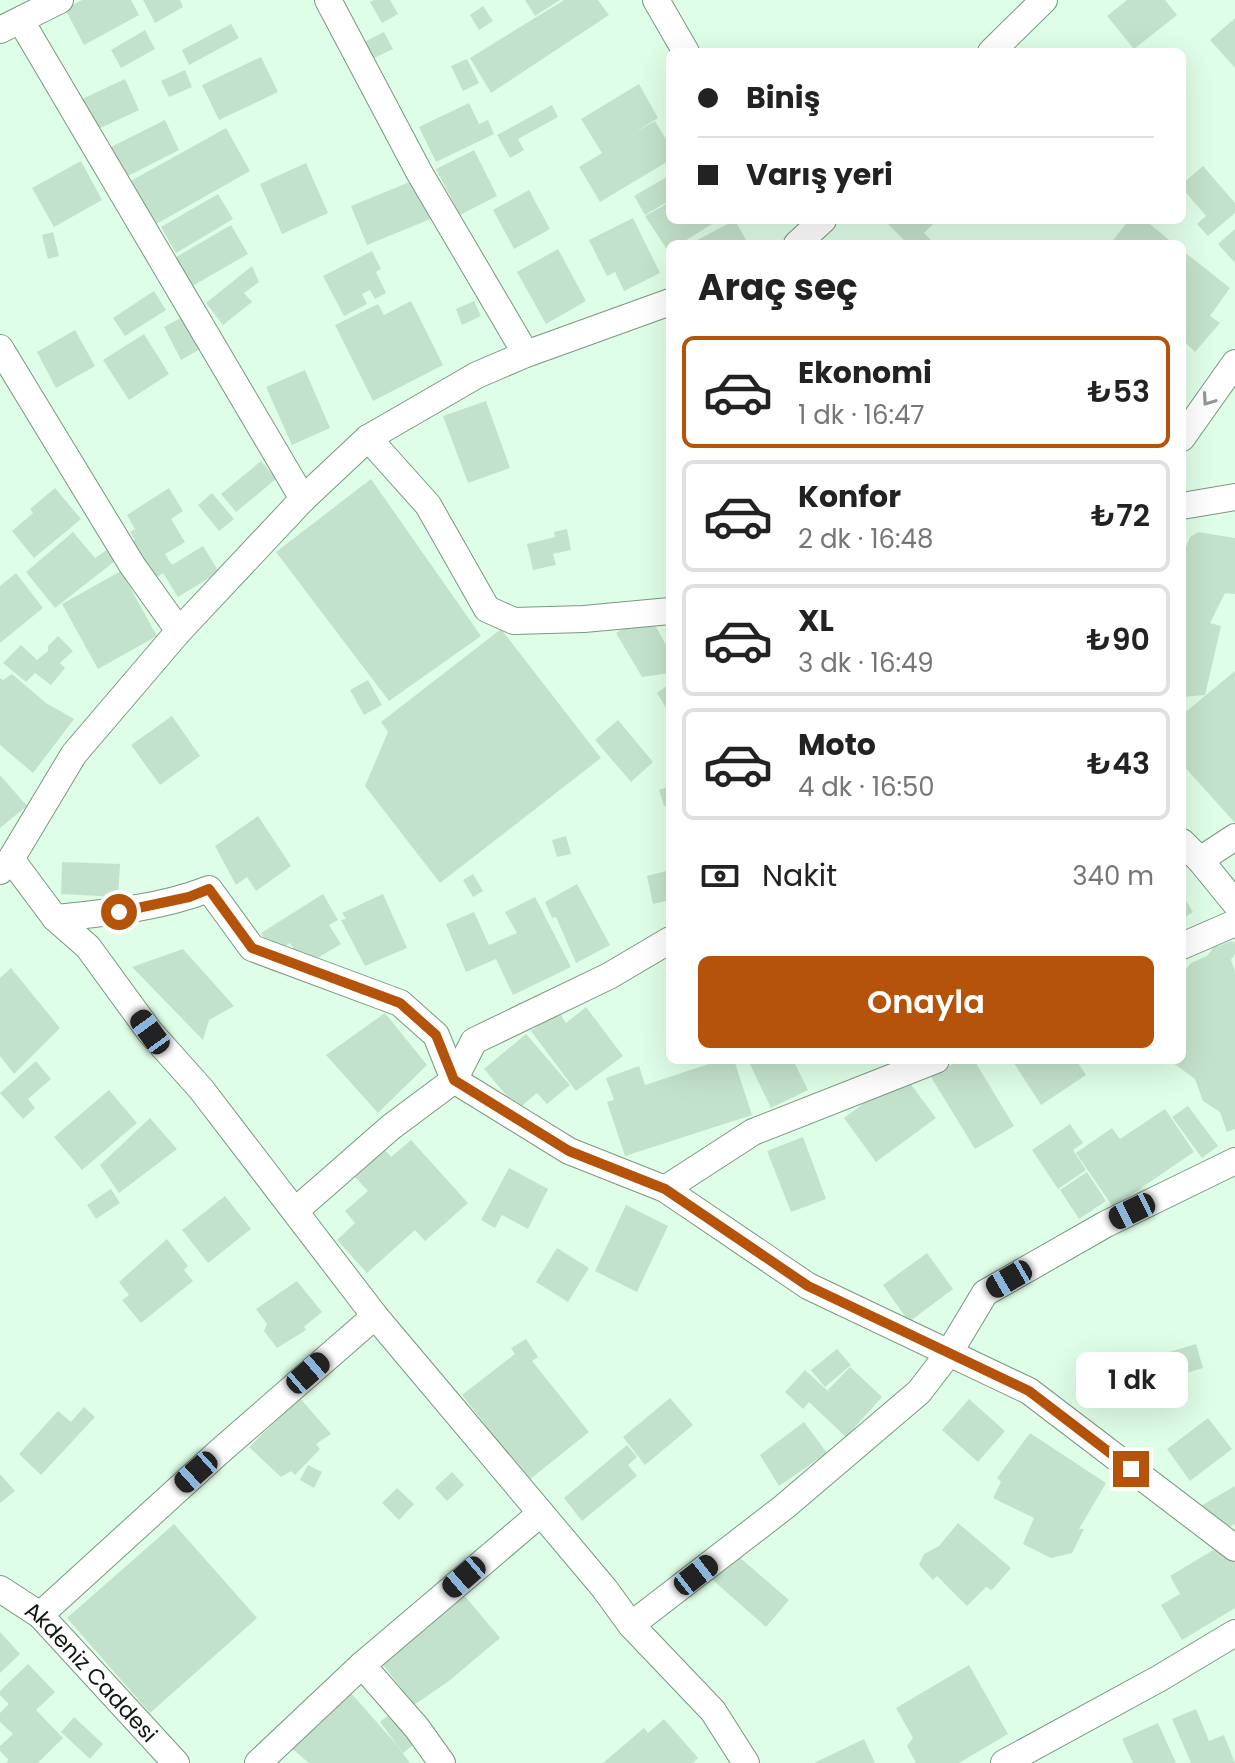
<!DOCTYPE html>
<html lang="tr">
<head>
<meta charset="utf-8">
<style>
	:root { --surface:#fff; --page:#f6f6f6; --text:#222; --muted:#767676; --line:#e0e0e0; --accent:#b45309 }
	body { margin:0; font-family:Poppins,sans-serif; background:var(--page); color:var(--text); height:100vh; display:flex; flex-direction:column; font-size:30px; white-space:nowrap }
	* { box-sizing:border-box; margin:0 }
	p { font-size:26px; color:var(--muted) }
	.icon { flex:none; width:44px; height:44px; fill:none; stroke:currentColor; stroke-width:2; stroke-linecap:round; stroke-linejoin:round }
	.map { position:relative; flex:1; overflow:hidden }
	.drawer { position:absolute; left:666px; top:240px; width:520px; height:824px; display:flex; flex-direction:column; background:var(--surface); border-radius:12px; box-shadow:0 8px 32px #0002 }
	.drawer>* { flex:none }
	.guide { position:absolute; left:666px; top:48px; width:520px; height:176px; border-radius:12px; box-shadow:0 8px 32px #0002; display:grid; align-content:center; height:176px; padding:0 32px; background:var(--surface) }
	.end { position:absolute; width:36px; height:36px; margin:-18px; border:10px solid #b45309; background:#fff; box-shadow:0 0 0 4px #fff }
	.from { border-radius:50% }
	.bubble { position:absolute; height:56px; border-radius:12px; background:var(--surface); box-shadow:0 8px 32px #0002; font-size:26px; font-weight:600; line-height:56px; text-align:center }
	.car { position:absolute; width:24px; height:48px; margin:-24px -12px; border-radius:10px; box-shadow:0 0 6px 2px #0007; background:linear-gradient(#222 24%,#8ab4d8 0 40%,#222 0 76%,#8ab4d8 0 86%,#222 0) }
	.guide b { display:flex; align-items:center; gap:28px; height:76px; font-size:30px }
	.guide b+b { border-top:2px solid var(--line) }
	.guide i { width:20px; height:20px; background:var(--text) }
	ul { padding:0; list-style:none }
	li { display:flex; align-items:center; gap:24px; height:112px; margin:0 16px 12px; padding:0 16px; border:4px solid var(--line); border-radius:12px }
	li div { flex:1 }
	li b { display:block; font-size:30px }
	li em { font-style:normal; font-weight:600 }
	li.active { border-color:var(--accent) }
	li>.icon { width:72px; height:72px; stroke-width:1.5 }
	h2 { padding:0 32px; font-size:36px; line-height:96px }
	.pay { display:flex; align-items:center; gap:20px; height:88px; padding:0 32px; font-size:30px }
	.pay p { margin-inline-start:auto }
	.action { display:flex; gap:16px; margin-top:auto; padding:16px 32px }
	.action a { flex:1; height:92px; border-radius:12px; background:var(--accent); color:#fff; font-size:32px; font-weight:600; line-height:92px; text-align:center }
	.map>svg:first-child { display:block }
	.building { fill:#c3e2cb }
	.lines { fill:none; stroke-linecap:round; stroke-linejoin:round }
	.minor-casing { stroke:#799781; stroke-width:28 }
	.minor { stroke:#fff; stroke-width:26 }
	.oneway { stroke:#929894 }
	.route { stroke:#b45309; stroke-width:10 }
	.labels { text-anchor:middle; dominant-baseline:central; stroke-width:7; stroke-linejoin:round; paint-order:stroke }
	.street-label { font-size:22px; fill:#0d1911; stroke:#fff }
</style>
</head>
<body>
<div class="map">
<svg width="1235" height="1763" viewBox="0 0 1235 1763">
	<rect width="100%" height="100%" fill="#dffee7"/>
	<path class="building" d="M82,0h49l8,15 -55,30 -19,-36z
		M143,0h37l3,7 -28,16z
		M374,0h16l8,14 -16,9 -12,-21z
		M525,0h35l-25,16z
		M564,0h34l11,15 -118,78 -21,-35z
		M1127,0h38l12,15 -43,34 -27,-33z
		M483,6l10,15 -14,9 -9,-15z
		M1235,18v50l-25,-28z
		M231,24l8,14 -50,27 -7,-15z
		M145,30l10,19 -34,19 -10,-18z
		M384,32l9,17 -21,10 -8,-17z
		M261,57l17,35 -59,28 -17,-35z
		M467,59l12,24 -16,8 -12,-25z
		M185,70l7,17 -23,10 -8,-16z
		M125,79l14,31 -47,22 -14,-31z
		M639,84l19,34 -26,16 23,-13 15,25v14l-70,42 -21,-35 23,-14 -21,-34z
		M469,103l10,21 9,-4 6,14 -58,28 -17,-35z
		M552,105l6,12 -40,22 6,11 -14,8 -13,-23z
		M165,120l14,30 -59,30 -15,-30z
		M226,128l24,43 -99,56 -24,-44z
		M474,150l23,46 -37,19 -24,-46z
		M81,161l21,39 -48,27 -22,-39z
		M306,163l22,50 -46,21 -22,-50z
		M1203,166l32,37v10l-27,23 -11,-12 9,-8 -24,-28v-4z
		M670,175v25l-25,15 -11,-19z
		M417,179l16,39 -66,27 -16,-39z
		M529,190l21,39 -36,20 -21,-39z
		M218,194l15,25 -57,34 -15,-26z
		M670,202v18h44l1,2 -35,22h-10v10l-25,-38z
		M633,218l27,55 -36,18 -9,-19 -8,4 -18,-36z
		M735,220l12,22 -5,2h-52z
		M884,220h53l-13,13 11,11h-27z
		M1129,220h16l29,24h-64z
		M231,225l17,29 -59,34 -16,-29z
		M1235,229v34l-17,-19z
		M53,232l6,24 -11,3 -6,-24z
		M558,249l28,52 -40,23 -29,-52z
		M1182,250l48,38 -20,28 10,7 -25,29 -13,-13z
		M372,251l9,18 -5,3 10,21 -11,6 -5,-9 -8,4 5,10 -23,12 -21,-40z
		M252,266l7,16 -15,11 8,9 -29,23 -17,-22z
		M154,291l12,19 -41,26 -12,-18z
		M411,301l32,64 -70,36 -38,-76 43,-21 6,11z
		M474,301l7,15 -19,9 -6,-16z
		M182,317l18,32 -19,11 -17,-33z
		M75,330l20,36 -39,22 -19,-36z
		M144,334l25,40 -40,26 -26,-40z
		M305,370l25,58 -38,17 -26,-58z
		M486,401l24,67 -42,15 -25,-67z
		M261,461l15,18 -40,33 -15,-18z
		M371,479l110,157 -92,65 -113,-149z
		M55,488l26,31 -47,39 -22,-27 21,-18 -3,-4z
		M169,488l14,23 -12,8 14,23 -20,12 7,11 31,-19 16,26 -41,25 -15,-24 -15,10 -20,-41 7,-2 -5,-8 5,-3 -8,-14z
		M212,493l22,26 -15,12 -21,-26z
		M567,529l4,21 -18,4 3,11 -23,5 -6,-26 28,-7 -1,-5z
		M73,532l22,26 13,-9 7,12 -60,47 -29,-36z
		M1198,532l37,6v56l-10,-1 -15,30 11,3 -16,69 -23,2v-140l8,-20z
		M121,571l36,65 -59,33 -36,-65z
		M16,573l27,35 -43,35v-57z
		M626,627h30l14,25v21l-28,4 -26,-44z
		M501,629l100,129 -161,125 -75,-97 23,-54 -7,-10z
		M58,636l15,15 -13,12 5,5 -14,17 -16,-12 -9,9 -23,-19 18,-18 16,15 11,-9v-5z
		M1235,671v152l-53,-59v-49z
		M12,674l34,29 28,16 -41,54 -33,-28v-67l3,2z
		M368,680l14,25 -18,10 -14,-25z
		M668,685l2,3v26l-13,-21z
		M172,716l28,40 -40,29 -29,-40z
		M618,720l35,42 -22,20 -36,-42z
		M0,775l27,31 -27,22z
		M670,786v19l-6,1 -5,-16z
		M258,816l33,50 -35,25 -9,-14 -11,8 -21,-39z
		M566,836l5,18 -14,3 -5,-17z
		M62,862l58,2 -2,33 -57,-3z
		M670,870v30l-17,4 -6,-28z
		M473,874l10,17 -10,6 -10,-17z
		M577,884l33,61 -34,18 -20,-46 -4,1 -7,-16z
		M323,894l15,26 -9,5 12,19 -37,22 -14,-23 -16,11 -13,-21z
		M383,894l24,54 -42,18 -24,-46 5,-1 -4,-6z
		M1182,894l11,18 -11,7z
		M535,897l36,70 -58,28 -17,-36 -30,13 -20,-48 28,-12 15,33 28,-12 -12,-21z
		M1232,941l3,2v11l-4,6 4,11v158l-8,3 -7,-20 -17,-11 -8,-22 -26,-19h13v-86l9,-11 16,-7 6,-8z
		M183,949l51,57 -25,14 -6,20 -71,-73z
		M11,968l49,60 -46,46 -14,-18v-78z
		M586,1007l37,49 -47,35 -45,-60 27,-20 8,12z
		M385,1013l42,52 -49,48 -52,-58z
		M526,1034l44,51 -23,19 -10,-11 -19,16 -34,-40z
		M721,1060h13l18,55 -127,41 -18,-54 7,-2 -8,-22 33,-12 6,19z
		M748,1060h45l15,30 -37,18z
		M959,1060h15l40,66 -39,23 -44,-72z
		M1012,1060h64l10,15 -45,30z
		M36,1061l15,18 -23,20 7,9 -12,11 -23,-26z
		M903,1074l33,44 -60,44 -32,-44z
		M109,1090l28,33 -55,47 -28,-33z
		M1188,1106l30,40 -16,12 -30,-41z
		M1165,1109l29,43 -81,55 -37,-54 36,-25 8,11z
		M150,1118l27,31 -58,44 -19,-28z
		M1070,1124l13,19 -10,7 13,20 -28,19 -26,-39z
		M803,1137l23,62 -35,13 -24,-61z
		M411,1140l57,63 -43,38 -10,-11 -48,43 -30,-33 18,-17 -10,-12 23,-20 -13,-14 30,-27 6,7z
		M509,1168l39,21 -20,40 -26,-14 -7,13 -14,-8z
		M1087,1172l19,29 -27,18 -19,-29z
		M111,1189l9,14 -24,16 -9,-14z
		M225,1196l26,33 -43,34 -26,-33z
		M626,1205l42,21 -31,66 -42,-21z
		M167,1239l21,27 -4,4 9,11 -52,42 -19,-23 7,-5 -10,-13z
		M557,1248l32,20 -21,34 -32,-20z
		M927,1253l26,36 -44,33 -26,-37z
		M297,1281l25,31 -18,15 2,3 -29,18 -13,-17 3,-7 -11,-15z
		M526,1339l12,18 -6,4 57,71 -60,48 -67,-85 53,-41 -4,-6z
		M1196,1344l7,24 -44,13 -7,-24z
		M837,1349l14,16 -26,22 -14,-17z
		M850,1367l32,30 -36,40 -37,-35 -6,7 -18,-17 20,-22 24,22 -1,-2z
		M300,1398l31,36 -15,10 4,5 -25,26 -4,-4 -10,6 -32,-30z
		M670,1398l23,27 -48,40 -22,-28z
		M969,1399l36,32 -27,31 -36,-32z
		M84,1407l11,10 -54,58 -22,-21 39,-43 13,11z
		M1208,1418l24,31 -42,32 -23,-32z
		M804,1422l23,31 -48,33 -19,-31z
		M1030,1433l76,50 -27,46h5l-12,24 -21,5 -28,-14 11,-26 -41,-20 8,-16 -4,-4z
		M627,1445l10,12 -9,8 9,11 -55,45 -18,-23z
		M308,1465l14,7 -8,16 -14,-8z
		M452,1472l12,13 -17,16 -12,-13z
		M0,1474l15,17 -15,12z
		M1235,1486v38l-10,6 -26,-23z
		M397,1488l17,16 -15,16 -17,-17z
		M958,1523l53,45 -19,22 -6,-3 -19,19 -30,-30 -4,4 -14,-15 5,-11 15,-8z
		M174,1524l83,94 -107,95 -83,-95z
		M1215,1549l15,5 5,9v45l-53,32 -21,-35 19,-11 -10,-18z
		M738,1556l51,44 -23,27 -59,-52z
		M464,1595l36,43 -51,43 -35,24 -34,-44z
		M0,1632l20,22 -20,19z
		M28,1664l27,28 -19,18 27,28 -25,25h-32l3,-3 -9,-9v-5l13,-12 -13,-12v-9l9,-9 -9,-9v-4z
		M969,1665l39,69 -49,29h-43l-9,-17 6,-8 -17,-30z
		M351,1693l45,51 14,19h-101l-20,-17z
		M1196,1709l13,32 15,-6 11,28h-44l-19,-44z
		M390,1714l23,31 -10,8 -23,-31z
		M74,1717l29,27 -13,15 -29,-27z
		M664,1719l34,39 -5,5h-90l41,-35 4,5z
		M1158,1723l18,40h-43l-11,-24z
		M864,1739l11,24h-61z"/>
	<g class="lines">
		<defs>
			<g id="minor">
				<path d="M328,0l91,172 107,182"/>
				<path d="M656,0l30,52"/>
				<path d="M21,21l282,478"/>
				<path d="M0,30l60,-30"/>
				<path d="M991,52l53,-52"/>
				<path d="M797,244l26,-24"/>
				<path d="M0,348l132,217 47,66"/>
				<path d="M368,438l60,67 59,104 27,12 70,-2 86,-8"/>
				<path d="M1182,438l53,-75"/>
				<path d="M1182,506l53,-9"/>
				<path d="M1182,842l18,18 35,43"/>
				<path d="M11,859l44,59 33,29 62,85 51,57 174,227 229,272 27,37 82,86 33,52"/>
				<path d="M1200,860l35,-23"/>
				<path d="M0,871l11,-12 63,-105 105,-123 124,-132 65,-61 109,-63 49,-21 144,-52"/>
				<path d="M55,918c52,-5 105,-10 154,-29l43,59 148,55 36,32 18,45 115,71 96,38 143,97 221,105 206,157"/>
				<path d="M1182,946l53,-23"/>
				<path d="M665,1189l88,-57 183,-72"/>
				<path d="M295,1211l96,-84 63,-47 20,-39 135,-65 61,-36"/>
				<path id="s1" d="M0,1589l40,26 136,148"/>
				<path d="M40,1615l179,-163 156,-136"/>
				<path d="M631,1625l153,-118 135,-115 30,-39 36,-60 121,-69 129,-63"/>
				<path d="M362,1665l55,63 25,35"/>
				<path d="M258,1763l104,-98 179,-152"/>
				<path d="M1004,1763l156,-85 75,-45"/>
			</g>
		</defs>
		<use href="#minor" class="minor-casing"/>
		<use href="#minor" class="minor"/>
	</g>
	<defs><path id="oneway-chevron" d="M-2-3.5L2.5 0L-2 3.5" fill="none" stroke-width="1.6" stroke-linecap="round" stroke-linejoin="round" transform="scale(2)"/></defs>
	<use class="oneway" href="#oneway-chevron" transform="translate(1208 400) rotate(125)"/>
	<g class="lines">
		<path class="route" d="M119,912l70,-15 20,-8 43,59 148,55 36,32 18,45 115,71 96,38 143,97 221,105 102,78"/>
	</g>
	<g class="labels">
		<g class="street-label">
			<text stroke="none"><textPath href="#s1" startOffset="124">Akdeniz Caddesi</textPath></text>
		</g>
	</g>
</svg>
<i class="end from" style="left:119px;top:912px"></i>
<i class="end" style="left:1131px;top:1469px"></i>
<div class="bubble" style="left:1076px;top:1352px;width:112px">1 dk</div>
<i class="car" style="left:150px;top:1032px;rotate:324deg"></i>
<i class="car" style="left:1132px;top:1211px;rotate:244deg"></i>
<i class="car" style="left:1009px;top:1279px;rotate:240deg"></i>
<i class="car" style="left:308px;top:1373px;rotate:49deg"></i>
<i class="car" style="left:196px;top:1472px;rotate:228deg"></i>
<i class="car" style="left:696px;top:1575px;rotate:52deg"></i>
<i class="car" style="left:464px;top:1577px;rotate:229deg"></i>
<div class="guide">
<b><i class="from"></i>Biniş</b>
<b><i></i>Varış yeri</b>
</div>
<section class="drawer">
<h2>Araç seç</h2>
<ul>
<li class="active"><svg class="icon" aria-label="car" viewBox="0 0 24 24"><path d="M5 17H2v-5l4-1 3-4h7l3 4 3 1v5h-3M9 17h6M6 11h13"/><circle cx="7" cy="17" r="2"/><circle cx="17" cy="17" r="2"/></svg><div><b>Ekonomi</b><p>1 dk · 16:47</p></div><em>₺53</em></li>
<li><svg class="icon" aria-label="car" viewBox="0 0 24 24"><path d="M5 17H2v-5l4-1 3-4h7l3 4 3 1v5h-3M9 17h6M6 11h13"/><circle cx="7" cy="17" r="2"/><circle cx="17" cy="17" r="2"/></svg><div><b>Konfor</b><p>2 dk · 16:48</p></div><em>₺72</em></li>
<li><svg class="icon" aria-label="car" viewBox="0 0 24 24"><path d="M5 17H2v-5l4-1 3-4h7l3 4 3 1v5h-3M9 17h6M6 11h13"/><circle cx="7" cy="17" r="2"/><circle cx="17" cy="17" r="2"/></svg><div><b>XL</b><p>3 dk · 16:49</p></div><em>₺90</em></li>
<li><svg class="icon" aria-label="car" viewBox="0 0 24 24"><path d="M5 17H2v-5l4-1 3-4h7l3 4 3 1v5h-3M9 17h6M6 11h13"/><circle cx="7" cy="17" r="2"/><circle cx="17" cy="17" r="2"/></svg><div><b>Moto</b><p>4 dk · 16:50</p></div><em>₺43</em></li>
</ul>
<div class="pay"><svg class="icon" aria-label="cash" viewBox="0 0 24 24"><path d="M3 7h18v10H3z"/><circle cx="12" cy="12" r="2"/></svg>Nakit<p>340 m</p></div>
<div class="action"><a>Onayla</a></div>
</section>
</div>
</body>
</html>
